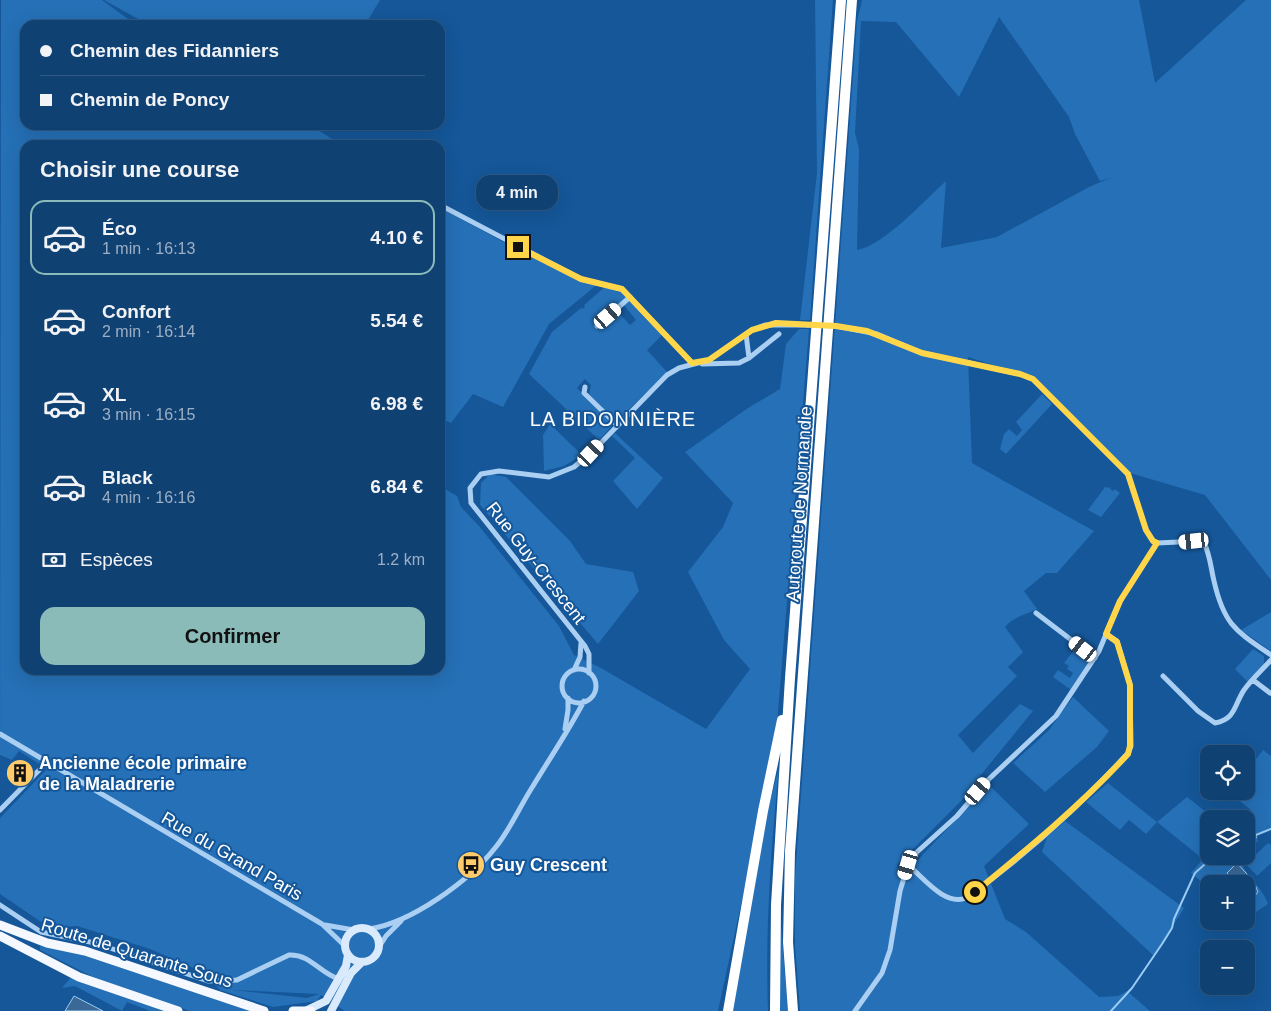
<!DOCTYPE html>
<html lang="fr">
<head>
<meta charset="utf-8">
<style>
	:root { --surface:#104173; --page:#1e4c7b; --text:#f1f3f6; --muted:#9cafc4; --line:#305a85; --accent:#8bbbb9 }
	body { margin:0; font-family:Helvetica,sans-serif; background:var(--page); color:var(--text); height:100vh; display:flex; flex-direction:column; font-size:19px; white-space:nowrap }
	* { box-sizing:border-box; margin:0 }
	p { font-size:16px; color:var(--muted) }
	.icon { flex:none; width:28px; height:28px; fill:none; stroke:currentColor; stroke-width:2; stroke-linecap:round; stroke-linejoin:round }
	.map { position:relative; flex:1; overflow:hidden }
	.side { position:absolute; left:20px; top:140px; width:425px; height:535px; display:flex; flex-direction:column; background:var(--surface); border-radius:15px; box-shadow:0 5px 20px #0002,0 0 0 1px var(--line) }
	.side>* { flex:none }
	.hud { position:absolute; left:20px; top:20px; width:425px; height:110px; border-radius:15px; box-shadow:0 5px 20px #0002,0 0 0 1px var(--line); display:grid; align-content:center; height:110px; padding:0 20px; background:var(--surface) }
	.controls { position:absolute; left:1200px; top:745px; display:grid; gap:10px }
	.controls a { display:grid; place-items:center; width:55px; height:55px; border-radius:10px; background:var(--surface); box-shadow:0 5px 20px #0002,0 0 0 1px var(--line); font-size:25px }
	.end { position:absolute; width:22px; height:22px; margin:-11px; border:6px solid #ffd54a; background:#111; box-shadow:0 0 0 2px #111 }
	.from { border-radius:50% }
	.bubble { position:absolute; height:35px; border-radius:15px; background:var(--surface); box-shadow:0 5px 20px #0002,0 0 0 1px var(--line); font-size:16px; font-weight:800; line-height:35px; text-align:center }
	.car { position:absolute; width:15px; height:30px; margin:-15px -8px; border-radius:6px; box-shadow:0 0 4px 1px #0007; background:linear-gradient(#fff 24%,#345 0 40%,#fff 0 76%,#345 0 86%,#fff 0) }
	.hud b { display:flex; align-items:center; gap:18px; height:48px; font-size:19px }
	.hud b+b { border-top:1px solid var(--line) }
	.hud i { width:12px; height:12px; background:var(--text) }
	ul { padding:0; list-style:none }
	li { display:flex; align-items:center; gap:15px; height:75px; margin:0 10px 8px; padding:0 10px; border:2px solid transparent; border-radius:15px }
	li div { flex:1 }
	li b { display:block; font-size:19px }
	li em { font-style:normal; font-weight:800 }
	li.selected { border-color:var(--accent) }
	li>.icon { width:45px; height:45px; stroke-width:1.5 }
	h2 { padding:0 20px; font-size:22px; line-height:60px }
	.pay { display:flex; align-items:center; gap:12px; height:55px; padding:0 20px; font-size:19px }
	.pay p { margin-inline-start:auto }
	.primary-button { display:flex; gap:10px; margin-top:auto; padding:10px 20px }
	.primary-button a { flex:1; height:58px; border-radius:15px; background:var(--accent); color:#111; font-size:20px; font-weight:800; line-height:58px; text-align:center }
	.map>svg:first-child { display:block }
	.green { fill:#2570b6; fill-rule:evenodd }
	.water { fill:#3a6998; stroke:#9ccbf5 }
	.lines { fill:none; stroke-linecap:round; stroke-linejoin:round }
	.stream { stroke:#9ccbf5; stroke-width:2 }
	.street { stroke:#aacff2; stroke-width:5 }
	.secondary { stroke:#d9eafc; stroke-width:8 }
	.primary { stroke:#f5f9ff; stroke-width:9 }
	.highway { stroke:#fff; stroke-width:10 }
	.street-bridge { stroke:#aacff2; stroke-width:5 }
	.route { stroke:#ffd54a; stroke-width:6 }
	.labels { text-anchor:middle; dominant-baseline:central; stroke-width:4; stroke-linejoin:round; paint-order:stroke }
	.street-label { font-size:18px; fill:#fff; stroke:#155799 }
	.poi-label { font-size:18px; font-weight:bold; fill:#fff; stroke:#155799; text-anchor:start }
	.quarter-label { font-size:20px; letter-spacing:1px; fill:#fff; stroke:#155799 }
</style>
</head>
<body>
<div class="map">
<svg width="1271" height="1011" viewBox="0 0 1271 1011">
	<rect width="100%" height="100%" fill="#155799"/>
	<path class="green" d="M1,0h101l34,25h-111v100h285l32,20h-317v525h415v-184l17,10 4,11 18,19 80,100 15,29 27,13 105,61 44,-60 -26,-29 -36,-68 35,-45 10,-24 -48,-51 63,-44 32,-19 6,-45 13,-15h10l-32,396 -4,32 -55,254h-373l-24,-16 -4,6 -44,6 -53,-17 -15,-17 -55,-24 -73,-23 -27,2 -50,-34v-76l47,-49 -28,-18 -7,9 -12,-5zM233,990l86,4 -12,4z
		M104,0h276l-15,25h-216z
		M815,0h18l-23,320h-10l17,-147z
		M862,0h277l16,83 91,-83h25v580l-66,-85 -75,-22 -93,-94 -69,-22 4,106 122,68 -37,42h-11l-22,18 13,18c-12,6 -24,8 -32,18l18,25 -15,15 9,9 -59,59 15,18 47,-49 13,7 -53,65 3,3 -86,86 4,9 10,-7 78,-82 40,39 -45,42 21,53 21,13 73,65 19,-1 9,-5 23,20h-350l-5,-67v-67l62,-856zM999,17l70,100 6,17 25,47 10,-3 -21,9 -92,50 -56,11 5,-67c-21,19 -63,65 -89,69l2,-101 -4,-16 6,-112 35,1 63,75z
		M440,208l101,54 38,18 19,4 -49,40 -46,83 -30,-13 -22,29 -11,-5z
		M606,286l16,5 5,6 -32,26v5h5l17,-17 13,14 6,-5 -12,-15 6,-5 32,35 -15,15 20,22 -50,49 -28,-26 2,-10 -6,-6 -8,9 32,32 3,6 -13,14 -70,-66 23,-42 29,-24 1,1 3,-2 -1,-2z
		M1042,394l10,10 -46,50 -6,-5 4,-15 5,-5 8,7 5,-6 -6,-8z
		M550,424l32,31 -18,11 -20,5 -1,-36z
		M615,433l48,45 -26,31 -24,-28 22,-23 -23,-22z
		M490,474l16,3 64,64 16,23 47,8 6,19 -41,53 -118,-139 1,-22z
		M1112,486l-2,3 3,2 2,-2 5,4 -19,24 -13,-7 17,-23 5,1z
		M1271,612v39l-30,-21z
		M1075,649l13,10v4l-17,27 -18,-13 5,-7 12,8 3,-5 -6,-4 2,-3 -5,-3z
		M1253,649l11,7v8l-16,18 -13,-13z
		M1073,697l36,34 -12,16 -52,45 -32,-29 36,-33z
		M1263,750l8,6v73l-14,7 1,5 -12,9v-31l5,-9 -20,-16 1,-3h14v-19z
		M779,768c-8,80 -14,163 -11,243h-35l33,-197z
		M1108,783l49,39 30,-25 28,22h-6v37h31c1,17 22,29 28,48l-21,14 -1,-34h-37v4l-18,-15 12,-14 -46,-37 -11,12 -17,-14 -9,10 -34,-28z
		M1065,821l119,87 -30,48 -112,-104 5,-15z
		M1268,843l3,2v18l-14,13 -11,-12z
		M780,913l8,98h-9z
		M40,946l41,8 174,57h-65l-97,-34 -53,-27z
		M72,976l95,35h-17l-23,-9 -5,9 -47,-25 -13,2z"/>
	<path class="water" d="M1237,863l17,19 4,10 -5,6 -7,-7v-7h-8l-11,-11z
		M74,996l29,15h-38z"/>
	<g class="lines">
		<path class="stream" d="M1246,839l25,-10
			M1246,849l10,-12
			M1237,863l1,-7
			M1111,1011l21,-23 30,-44 10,-16 2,-9 21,-46 19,-17"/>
		<path class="street" d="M440,205l141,74 41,10 70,74
			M597,326l33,-29
			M836,326l41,8 45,19 98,21 13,5 95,95 18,56 7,11 4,2
			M746,334l3,24
			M702,364l37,-1 10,-5 30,-24
			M585,387l-1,6 33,32
			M1157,543l43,-2 4,2c6,11 7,26 10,38 10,44 22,50 57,74
			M1036,613l59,45
			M562 686a17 17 0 1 1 34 0a17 17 0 1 1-34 0Z
			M574,670l6,-13 1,-14
			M589,673v-19l-4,-8 -114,-143 -1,-15 11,-14 18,-3 50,6 25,-10 17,-14 76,-78 12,-7 30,-8 43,-30 13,-5h43
			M1163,676l35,35 17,12c21,-4 19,-18 29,-33 8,-11 18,-20 27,-30
			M1253,680l17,13
			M565,729l3,-19v-12
			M0,734l322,190 23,22
			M0,810l47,-48
			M908,865c16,13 36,41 58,33 59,-42 113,-91 162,-145l3,-7 -1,-61 -13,-44 -11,-7
			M0,905l41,27 54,11 113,38 29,-1 52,-25c22,-1 30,18 50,24
			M325,925l29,5
			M369,929c42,-6 100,-48 126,-81 15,-18 25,-42 38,-62 17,-28 36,-56 51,-85
			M379,947l7,-11 15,-15
			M855,1011l27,-38 8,-23 10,-59 8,-26 9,-13 40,-36 32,-37 67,-63 43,-65 21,-50 37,-58"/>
		<path class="secondary" d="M345 945a17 17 0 1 1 34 0a17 17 0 1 1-34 0Z
			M307,1010l19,-9 20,-35 2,-11
			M331,1011l20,-38 11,-11"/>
		<path class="primary" d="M0,925l47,18 38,8 179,60
			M0,936l79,41 99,34
			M293,1011h18"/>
		<path class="highway" d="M728,1011l35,-200 19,-91
			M775,1011l1,-106 14,-227 51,-678
			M793,1011l-5,-69 2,-90 62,-852"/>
		<path class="street-bridge" d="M808,325l28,1"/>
	</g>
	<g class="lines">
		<path class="route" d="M518,247l63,32 41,10 70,74 17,-3 43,-30 24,-7 60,3 31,5 55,22 98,21 13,5 95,95 18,56 7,11 4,2 -37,58 -14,33 11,8 13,43v61l-2,8c-47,51 -99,94 -153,138"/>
	</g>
	<defs>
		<symbol id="building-disc" viewBox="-11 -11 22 22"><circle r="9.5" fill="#ffcb6b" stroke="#155799"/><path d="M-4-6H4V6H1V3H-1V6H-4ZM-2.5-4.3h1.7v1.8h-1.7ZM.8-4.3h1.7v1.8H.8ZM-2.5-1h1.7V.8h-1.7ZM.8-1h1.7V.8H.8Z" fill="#111"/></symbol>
		<symbol id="bus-disc" viewBox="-11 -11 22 22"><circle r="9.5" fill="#ffcb6b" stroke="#155799"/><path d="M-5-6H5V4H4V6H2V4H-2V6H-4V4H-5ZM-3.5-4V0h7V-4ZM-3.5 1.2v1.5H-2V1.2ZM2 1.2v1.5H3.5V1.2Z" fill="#111"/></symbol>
	</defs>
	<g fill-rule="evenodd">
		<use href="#building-disc" x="4" y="757" width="32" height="32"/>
		<use href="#bus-disc" x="455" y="849" width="32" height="32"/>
	</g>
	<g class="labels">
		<g class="street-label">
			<text transform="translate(799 504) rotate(-86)">Autoroute de Normandie</text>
			<text transform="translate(536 563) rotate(52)">Rue Guy-Crescent</text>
			<text transform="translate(232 856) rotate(30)">Rue du Grand Paris</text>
			<text transform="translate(137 953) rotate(17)">Route de Quarante Sous</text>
		</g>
		<g class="poi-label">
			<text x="39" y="763">Ancienne école primaire<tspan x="39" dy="21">de la Maladrerie</tspan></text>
			<text x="490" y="865">Guy Crescent</text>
		</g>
		<g class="quarter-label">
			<text x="613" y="419">LA BIDONNIÈRE</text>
		</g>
	</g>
</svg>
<div class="controls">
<a><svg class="icon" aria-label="locate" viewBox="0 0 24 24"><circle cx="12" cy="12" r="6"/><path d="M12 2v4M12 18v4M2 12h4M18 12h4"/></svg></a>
<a><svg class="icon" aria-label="layers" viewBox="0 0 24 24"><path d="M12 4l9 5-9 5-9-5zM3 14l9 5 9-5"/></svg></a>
<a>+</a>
<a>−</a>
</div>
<i class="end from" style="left:975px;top:892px"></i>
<i class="end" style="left:518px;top:247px"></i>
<div class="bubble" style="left:476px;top:175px;width:82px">4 min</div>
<i class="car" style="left:608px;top:316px;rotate:49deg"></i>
<i class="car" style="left:591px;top:453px;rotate:43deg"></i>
<i class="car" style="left:1194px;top:541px;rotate:264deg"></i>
<i class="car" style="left:1083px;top:649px;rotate:308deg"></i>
<i class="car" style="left:978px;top:791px;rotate:40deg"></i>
<i class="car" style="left:908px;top:865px;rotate:197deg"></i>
<div class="hud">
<b><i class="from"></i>Chemin des Fidanniers</b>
<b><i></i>Chemin de Poncy</b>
</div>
<section class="side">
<h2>Choisir une course</h2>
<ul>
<li class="selected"><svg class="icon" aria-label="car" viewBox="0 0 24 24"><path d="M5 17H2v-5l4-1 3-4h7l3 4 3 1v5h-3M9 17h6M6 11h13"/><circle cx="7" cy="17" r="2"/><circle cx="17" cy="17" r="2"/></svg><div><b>Éco</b><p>1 min · 16:13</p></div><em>4.10 €</em></li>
<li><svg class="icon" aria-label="car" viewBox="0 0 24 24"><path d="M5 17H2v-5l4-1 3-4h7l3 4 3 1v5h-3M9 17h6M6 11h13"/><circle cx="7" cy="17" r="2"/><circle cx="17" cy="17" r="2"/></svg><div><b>Confort</b><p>2 min · 16:14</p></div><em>5.54 €</em></li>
<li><svg class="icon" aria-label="car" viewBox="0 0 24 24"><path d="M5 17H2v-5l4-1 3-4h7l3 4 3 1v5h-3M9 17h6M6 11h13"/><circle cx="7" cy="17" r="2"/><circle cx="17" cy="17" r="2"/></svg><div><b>XL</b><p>3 min · 16:15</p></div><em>6.98 €</em></li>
<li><svg class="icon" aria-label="car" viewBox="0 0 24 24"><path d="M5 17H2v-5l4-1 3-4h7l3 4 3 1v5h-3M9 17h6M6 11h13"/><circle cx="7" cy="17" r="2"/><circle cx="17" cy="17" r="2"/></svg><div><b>Black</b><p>4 min · 16:16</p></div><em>6.84 €</em></li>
</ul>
<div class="pay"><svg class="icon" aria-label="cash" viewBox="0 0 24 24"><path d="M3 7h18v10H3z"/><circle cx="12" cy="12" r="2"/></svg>Espèces<p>1.2 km</p></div>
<div class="primary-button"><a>Confirmer</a></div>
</section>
</div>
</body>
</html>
